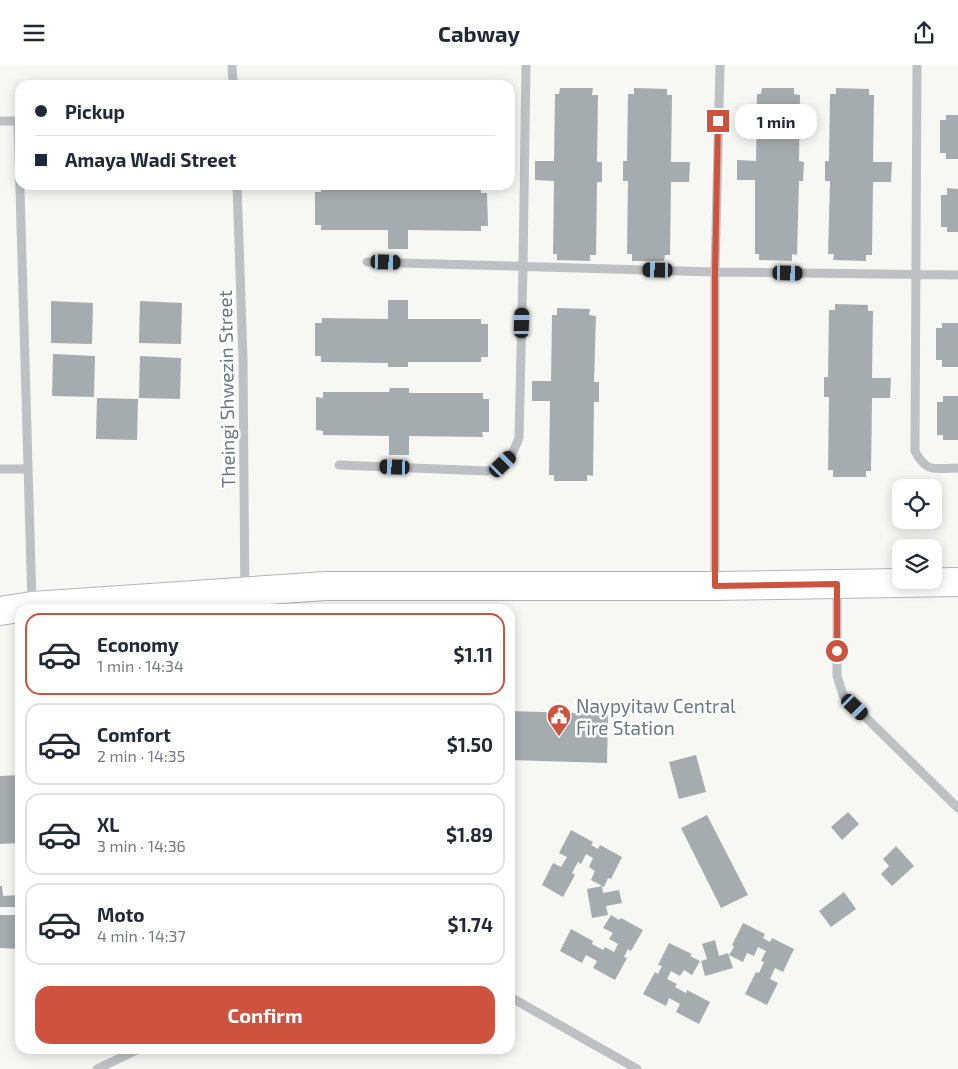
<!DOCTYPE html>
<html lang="en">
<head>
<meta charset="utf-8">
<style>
	:root { --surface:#fff; --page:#f2f2f3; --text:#1f2937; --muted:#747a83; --line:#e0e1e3; --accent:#cd533e }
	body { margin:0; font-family:"Exo 2",sans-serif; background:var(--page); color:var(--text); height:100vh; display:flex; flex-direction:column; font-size:19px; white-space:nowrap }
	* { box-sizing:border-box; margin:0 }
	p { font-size:16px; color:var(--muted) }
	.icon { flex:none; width:28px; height:28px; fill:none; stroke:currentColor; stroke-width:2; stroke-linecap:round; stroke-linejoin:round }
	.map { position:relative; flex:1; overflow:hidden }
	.panel { position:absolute; left:15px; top:539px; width:500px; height:450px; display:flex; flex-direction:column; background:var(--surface); border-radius:15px; box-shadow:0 2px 12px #0003 }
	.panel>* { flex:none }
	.hud { position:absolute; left:15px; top:15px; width:500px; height:110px; border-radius:15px; box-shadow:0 2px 12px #0003; display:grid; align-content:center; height:110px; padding:0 20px; background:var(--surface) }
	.tools { position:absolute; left:892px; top:414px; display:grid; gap:10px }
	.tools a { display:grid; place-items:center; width:50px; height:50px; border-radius:10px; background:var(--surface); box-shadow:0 2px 12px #0003; font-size:25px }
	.end { position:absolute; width:22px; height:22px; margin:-11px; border:6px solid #cd533e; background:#fff; box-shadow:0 0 0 2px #fff }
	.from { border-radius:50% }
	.bubble { position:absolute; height:35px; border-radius:15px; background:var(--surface); box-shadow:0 2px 12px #0003; font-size:16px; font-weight:700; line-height:35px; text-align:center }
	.car { position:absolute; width:15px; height:30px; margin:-15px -8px; border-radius:6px; box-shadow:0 0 4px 1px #0007; background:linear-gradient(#222 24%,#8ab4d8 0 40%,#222 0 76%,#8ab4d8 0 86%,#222 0) }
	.hud b { display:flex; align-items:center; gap:18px; height:48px; font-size:19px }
	.hud b+b { border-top:1px solid var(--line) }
	.hud i { width:12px; height:12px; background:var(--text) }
	ul { padding:9px 0 0; list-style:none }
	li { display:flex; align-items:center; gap:15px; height:82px; margin:0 10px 8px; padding:0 10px; border:2px solid var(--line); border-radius:15px }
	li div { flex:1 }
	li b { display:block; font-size:19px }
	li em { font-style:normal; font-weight:700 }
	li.current { border-color:var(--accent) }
	li>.icon { width:45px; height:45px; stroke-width:1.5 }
	.button { display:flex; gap:10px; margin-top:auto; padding:10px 20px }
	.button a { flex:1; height:58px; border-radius:15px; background:var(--accent); color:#fff; font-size:20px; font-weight:700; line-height:58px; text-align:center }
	header { display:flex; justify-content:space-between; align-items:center; height:65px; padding:0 20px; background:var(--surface); font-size:22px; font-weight:700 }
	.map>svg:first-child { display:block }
	.building { fill:#a5acb0 }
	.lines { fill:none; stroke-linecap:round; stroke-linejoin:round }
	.major-casing { stroke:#b1b6b8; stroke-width:30 }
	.minor { stroke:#bdc1c4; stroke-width:9 }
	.major { stroke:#fff; stroke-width:28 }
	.route { stroke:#cd533e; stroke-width:6 }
	.labels { text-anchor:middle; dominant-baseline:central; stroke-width:5; stroke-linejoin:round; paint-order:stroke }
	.street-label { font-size:19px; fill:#6a7981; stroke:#fff }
	.poi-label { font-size:19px; fill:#6a7981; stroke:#fff; text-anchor:start }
</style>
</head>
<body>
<header><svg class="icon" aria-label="menu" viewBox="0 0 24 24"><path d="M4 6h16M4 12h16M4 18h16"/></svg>Cabway<svg class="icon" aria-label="share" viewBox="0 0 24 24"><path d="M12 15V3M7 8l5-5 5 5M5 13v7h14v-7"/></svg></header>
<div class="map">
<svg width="958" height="1004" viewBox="0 0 958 1004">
	<rect width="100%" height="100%" fill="#f7f7f4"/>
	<path class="building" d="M560,23h33l-1,7h6l-1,67h5v20h-5l-1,73h-6v6l-33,-1v-6h-4l1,-73 -19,-1v-19h19l1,-67h4z
		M634,23l33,1v6h5l-1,67h19l-1,20h-18l-1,73h-5l-1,6h-32v-7h-5l1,-73h-5v-20h4l1,-67h6z
		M762,23h32v6l6,1 -1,66 5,1 -1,19h-4l-2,74 -5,-1v7l-33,-1v-6h-4v-74h-18v-20l19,1 1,-67h4z
		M836,23l33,1v6h5l-1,67h19l-1,20h-18l-1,73h-6v6l-33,-1 1,-6h-6l2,-73h-5v-20h4l1,-67h6z
		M946,50h12v44h-12v-6h-6v-33h6z
		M388,120h20v2l73,1v5h6l1,33h-7v5l-73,-1v19h-20v-19h-67v-5h-6v-33h6v-6l67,1z
		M947,123l11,1v43h-11v-5h-6v-32h6z
		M388,235h20v19h73v5h7v33h-7v5h-73v5h-20v-4l-67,-1v-6h-6v-33h7v-5l66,1z
		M51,236l42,2 -1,41 -41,-1z
		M140,236l42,2 -1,41 -42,-1z
		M835,239l33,1v6h5l-1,67h19l-1,20h-18l-1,73h-5v6h-33v-7h-5l1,-73h-5v-20h4l1,-67h6z
		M557,243l33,1 -1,6 7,1 -2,66h5v20h-5l-1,74 -6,-1v6h-33v-6h-5l1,-74h-18v-20h19l1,-66h5z
		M942,258h16v44h-16v-7h-6v-32h6z
		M53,289l42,2 -1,41 -42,-1z
		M140,291l41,2 -1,41 -41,-1z
		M390,323h19v5h74v6h6v33h-7l1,5 -74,-1v19h-20v-19l-66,-1v-4l-7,-1v-33l7,1v-6h66z
		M943,331h15v44h-15v-5h-6v-33h6z
		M97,333l41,1 -1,41 -41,-1z
		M510,646l98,3 -1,49 -97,-3z
		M696,690l10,37 -27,7 -10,-37z
		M20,710v83h-1l-1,-15 -18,1v-68z
		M848,747l11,12 -17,16 -11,-13z
		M707,750l41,80 -27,13 -40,-80z
		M571,765l22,12 -2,3 7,4 2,-4 22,12 -11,22 -3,-1 -4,9 -13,-7 4,-9 -6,-4 4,-9 -7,-4 -5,10 -3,-2 -6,11 3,2 -12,22 -21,-12 11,-22 8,4 6,-10 -8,-4z
		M896,781l18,20 -22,20 -11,-12 8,-8 -6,-7z
		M0,821h2l1,10 17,-1v12h-20z
		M602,821l1,7 16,-3 3,13 -16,3 2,9 -16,3 -5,-29z
		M844,827l12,17 -25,18 -12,-16z
		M0,850h20v34l-20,-1z
		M611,850l8,5 2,-2 22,12 -12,21 -3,-2 -4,8 3,1 -12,22 -22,-12 4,-7 -11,-6 -4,8 -22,-12 11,-22 22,12 -1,3 11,6 2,-3 9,5 4,-8 -9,-5 4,-6 -10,-5z
		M743,858l22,11 -2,4 7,4 2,-4 22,11 -11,23 -8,-4 -5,11 8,4 -11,22 -22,-11 11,-22 3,1 5,-11 -3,-1 5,-10 -8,-4 -4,9 -7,-3 -4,9 -14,-7 5,-8 -2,-2z
		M715,875l4,16 9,-3 5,15 -28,8 -4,-15 6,-2 -5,-15z
		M669,878l23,11 -2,2 10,5 -8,14 -8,-5 -4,6 -9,-5 -4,8 10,5 -2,3 11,6 1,-3 23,12 -11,22 -23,-12 4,-8 -11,-6 -3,8 -23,-12 12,-22 3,2 4,-8 -4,-1z"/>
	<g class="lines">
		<defs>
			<path id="major" d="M0,546l32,-5 294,-20h389l243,-4"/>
		</defs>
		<use href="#major" class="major-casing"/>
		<path class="minor" d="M232,0l1,20
			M917,0l-2,386c12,23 20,17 43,17
			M0,56h18l14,482
			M237,120l6,174 2,250
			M367,197l348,10 243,3
			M339,400l148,6c23,-9 23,-11 32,-33l4,-172 3,-201
			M0,404h28
			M715,518v-311l5,-207
			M837,523v88l6,19 115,113
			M510,932l127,72
			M97,1004l42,-20"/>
		<use href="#major" class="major"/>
	</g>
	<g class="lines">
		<path class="route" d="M718,56l-3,151v314l122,-2v67"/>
	</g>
	<defs>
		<symbol id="civic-pin" viewBox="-11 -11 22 30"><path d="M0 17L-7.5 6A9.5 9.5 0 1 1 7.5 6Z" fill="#cd533e" stroke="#fff"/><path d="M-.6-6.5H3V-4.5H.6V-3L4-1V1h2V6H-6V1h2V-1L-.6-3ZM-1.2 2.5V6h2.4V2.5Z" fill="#fff"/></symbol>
	</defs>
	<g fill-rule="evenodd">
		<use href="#civic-pin" x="545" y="637" width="28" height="38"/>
	</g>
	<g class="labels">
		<g class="street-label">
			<text transform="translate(226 324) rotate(-91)">Theingi Shwezin Street</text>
		</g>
		<g class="poi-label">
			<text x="576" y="640">Naypyitaw Central<tspan x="576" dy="22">Fire Station</tspan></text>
		</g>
	</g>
</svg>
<div class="tools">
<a><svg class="icon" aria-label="locate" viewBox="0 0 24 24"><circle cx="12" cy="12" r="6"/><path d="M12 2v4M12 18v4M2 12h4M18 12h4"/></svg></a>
<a><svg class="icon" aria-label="layers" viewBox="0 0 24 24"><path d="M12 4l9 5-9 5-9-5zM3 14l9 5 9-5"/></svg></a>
</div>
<i class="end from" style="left:837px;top:586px"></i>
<i class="end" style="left:718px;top:56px"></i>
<div class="bubble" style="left:735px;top:39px;width:82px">1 min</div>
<i class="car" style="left:386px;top:197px;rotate:92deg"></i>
<i class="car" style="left:658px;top:205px;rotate:271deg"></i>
<i class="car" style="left:788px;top:208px;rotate:91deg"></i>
<i class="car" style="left:522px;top:258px;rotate:2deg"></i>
<i class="car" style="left:503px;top:399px;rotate:46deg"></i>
<i class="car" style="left:395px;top:402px;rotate:272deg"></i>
<i class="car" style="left:855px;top:642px;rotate:134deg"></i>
<div class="hud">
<b><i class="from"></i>Pickup</b>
<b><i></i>Amaya Wadi Street</b>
</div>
<section class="panel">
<ul>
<li class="current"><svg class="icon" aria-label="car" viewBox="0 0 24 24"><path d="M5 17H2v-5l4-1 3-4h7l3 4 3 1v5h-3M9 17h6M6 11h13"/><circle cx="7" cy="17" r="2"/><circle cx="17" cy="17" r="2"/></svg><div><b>Economy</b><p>1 min · 14:34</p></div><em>$1.11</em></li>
<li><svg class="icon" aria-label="car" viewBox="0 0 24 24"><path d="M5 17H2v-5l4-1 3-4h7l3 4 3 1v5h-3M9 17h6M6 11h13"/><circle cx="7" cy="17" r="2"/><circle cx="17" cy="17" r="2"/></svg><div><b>Comfort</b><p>2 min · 14:35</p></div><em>$1.50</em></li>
<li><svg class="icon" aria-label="car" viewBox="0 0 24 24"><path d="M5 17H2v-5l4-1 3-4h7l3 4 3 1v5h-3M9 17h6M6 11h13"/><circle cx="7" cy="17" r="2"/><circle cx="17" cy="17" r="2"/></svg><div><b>XL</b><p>3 min · 14:36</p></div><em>$1.89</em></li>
<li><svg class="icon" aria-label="car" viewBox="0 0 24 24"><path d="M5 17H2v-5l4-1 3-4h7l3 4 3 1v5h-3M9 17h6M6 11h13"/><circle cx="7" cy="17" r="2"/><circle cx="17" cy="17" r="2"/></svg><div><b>Moto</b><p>4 min · 14:37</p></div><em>$1.74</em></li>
</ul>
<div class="button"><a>Confirm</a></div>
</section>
</div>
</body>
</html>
